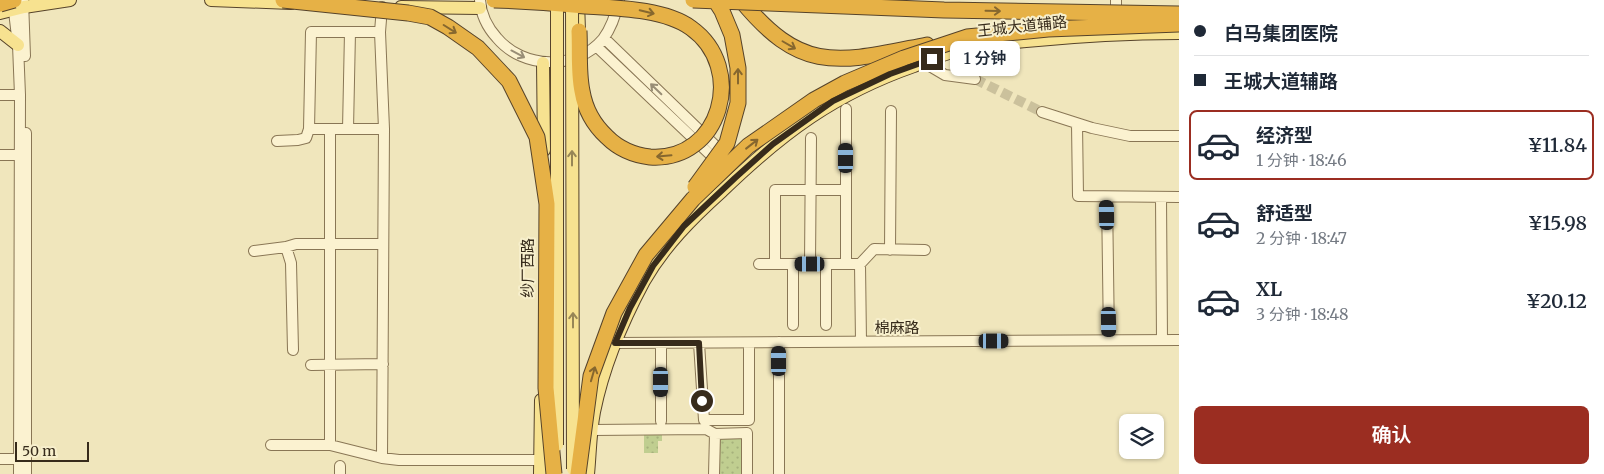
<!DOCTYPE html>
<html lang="zh">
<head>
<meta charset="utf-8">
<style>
	:root { --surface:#fff; --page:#f2f2f3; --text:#1f2937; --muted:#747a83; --line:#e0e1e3; --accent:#9b2d21 }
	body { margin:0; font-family:Merriweather,"Noto Sans SC",serif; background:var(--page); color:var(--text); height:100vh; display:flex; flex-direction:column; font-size:19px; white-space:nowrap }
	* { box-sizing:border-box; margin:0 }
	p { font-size:16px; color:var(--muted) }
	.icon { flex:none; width:28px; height:28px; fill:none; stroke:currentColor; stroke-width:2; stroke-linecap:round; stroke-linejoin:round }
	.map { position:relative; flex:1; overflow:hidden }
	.drawer { display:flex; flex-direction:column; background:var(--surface); width:425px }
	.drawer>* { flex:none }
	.banner { display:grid; align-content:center; height:110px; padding:0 15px; background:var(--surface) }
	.tools { position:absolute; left:1119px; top:414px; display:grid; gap:10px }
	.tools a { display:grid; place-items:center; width:45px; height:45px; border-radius:8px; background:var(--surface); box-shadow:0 1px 4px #0004; font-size:25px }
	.scale { position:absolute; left:15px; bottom:12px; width:74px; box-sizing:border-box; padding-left:5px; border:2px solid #372b1b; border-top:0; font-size:14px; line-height:18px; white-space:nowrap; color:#372b1b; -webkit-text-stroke:4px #f7efcc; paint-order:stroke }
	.end { position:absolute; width:22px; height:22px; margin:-11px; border:6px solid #372b1b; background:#fff; box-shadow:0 0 0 2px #fff }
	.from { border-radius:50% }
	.bubble { position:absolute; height:35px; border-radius:8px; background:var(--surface); box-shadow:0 1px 4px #0004; font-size:16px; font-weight:600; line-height:35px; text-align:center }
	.car { position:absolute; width:15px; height:30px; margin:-15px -8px; border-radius:6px; box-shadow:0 0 4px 1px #0007; background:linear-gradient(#222 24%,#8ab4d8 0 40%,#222 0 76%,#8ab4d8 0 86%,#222 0) }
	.banner b { display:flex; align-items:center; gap:18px; height:48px; font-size:19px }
	.banner b+b { border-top:1px solid var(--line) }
	.banner i { width:12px; height:12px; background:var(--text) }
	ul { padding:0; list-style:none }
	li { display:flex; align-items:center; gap:15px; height:70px; margin:0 10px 8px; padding:0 5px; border:2px solid transparent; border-radius:8px }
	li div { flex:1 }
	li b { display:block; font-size:19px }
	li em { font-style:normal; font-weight:600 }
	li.selected { border-color:var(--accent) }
	li>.icon { width:45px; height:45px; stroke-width:1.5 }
	.button { display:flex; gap:10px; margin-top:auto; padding:10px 15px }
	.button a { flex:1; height:58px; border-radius:8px; background:var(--accent); color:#fff; font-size:20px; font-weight:600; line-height:58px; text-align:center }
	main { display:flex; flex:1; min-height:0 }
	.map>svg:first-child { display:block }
	.grass { fill:url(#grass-dots) }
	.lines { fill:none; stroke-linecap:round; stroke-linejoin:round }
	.minor-tunnel { stroke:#cbc19c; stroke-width:10; stroke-dasharray:10 5; stroke-linecap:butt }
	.minor-casing { stroke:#897655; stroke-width:12 }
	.major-casing { stroke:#56432a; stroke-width:14 }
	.highway-casing { stroke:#56432a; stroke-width:17 }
	.minor { stroke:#fbf2d0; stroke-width:10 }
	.major { stroke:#f7e290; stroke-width:12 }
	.highway { stroke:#e6b146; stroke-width:15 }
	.major-bridge-casing { stroke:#56432a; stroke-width:14; stroke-linecap:butt }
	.highway-bridge-casing { stroke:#56432a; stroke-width:17; stroke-linecap:butt }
	.major-bridge { stroke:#f7e290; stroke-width:12 }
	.highway-bridge { stroke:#e6b146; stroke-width:15 }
	.oneway { stroke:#86672e }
	.oneway2 { stroke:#998e76 }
	.oneway3 { stroke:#978656 }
	.route { stroke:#372b1b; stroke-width:6 }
	.labels { text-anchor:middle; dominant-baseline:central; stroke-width:4; stroke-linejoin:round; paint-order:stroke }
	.street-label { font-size:15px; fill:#372b1b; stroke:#f7efcc }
</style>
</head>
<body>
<main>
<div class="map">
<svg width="1179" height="474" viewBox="0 0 1179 474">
	<defs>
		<pattern id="grass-dots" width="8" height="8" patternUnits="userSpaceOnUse" patternTransform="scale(1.25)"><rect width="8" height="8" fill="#c0ce90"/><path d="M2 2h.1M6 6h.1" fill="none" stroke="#a6b17c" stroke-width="1.8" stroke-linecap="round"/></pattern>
	</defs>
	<rect width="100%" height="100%" fill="#f0e6bc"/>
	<path class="grass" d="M644,433h18v8h-4v12h-14z
		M718,436h26v38h-25z"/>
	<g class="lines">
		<path class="minor-tunnel" d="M975,79l67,33"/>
		<defs>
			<path id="minor" d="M23,0l2,56
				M480,0c1,15 7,27 17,38 26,31 79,33 106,1 9,-12 13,-25 16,-39
				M13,3l5,42 2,50 -1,379
				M382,7l-2,25 4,97 -2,329 17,2h141
				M1116,18v-18
				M604,38l121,117
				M596,46l122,116
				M923,62l22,13 30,4
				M0,95h20
				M846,109v155
				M1042,112l50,16 38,8h49
				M1077,124l1,72 101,1
				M309,129l2,-97h69
				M348,129l2,-97
				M26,133v341
				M277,141l21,-1 8,-2 3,-9h75
				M0,155h19
				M1107,197l2,143
				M1161,197l1,143
				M286,247l5,16 2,87
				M890,250l1,-139
				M254,251l32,-4 10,-3h87
				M759,264h101l14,-15 51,1
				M775,264v-74h71
				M793,264v61
				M810,264l1,-126
				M826,264v61
				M860,264l1,78
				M615,343l564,-3
				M699,343l5,77h45v-77
				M311,365l72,-1
				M661,421v-78
				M592,430l114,-1 9,5 32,-1v41
				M271,445h59l52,13
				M330,445v-316
				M0,459h18
				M340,474v-8
				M714,474l1,-40
				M779,474v-132"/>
			<path id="major" d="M211,0l80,3
				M578,0l1,31
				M401,7l79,1
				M0,13l24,-6 46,-7
				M0,31l18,14
				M543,63l1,87
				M540,474l1,-74
				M588,474c2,-20 2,-41 6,-62 9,-45 28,-90 50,-131 20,-35 48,-63 78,-90 60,-58 112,-97 192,-125 14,-6 28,-12 43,-15 23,-6 46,-8 69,-10 51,-5 102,-8 153,-8"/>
			<path id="highway" d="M741,0c62,76 99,62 186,45"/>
		</defs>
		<use href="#minor" class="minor-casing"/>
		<use href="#major" class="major-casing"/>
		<use href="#highway" class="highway-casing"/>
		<use href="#minor" class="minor"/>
		<use href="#major" class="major"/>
		<use href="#highway" class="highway"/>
		<defs>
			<path id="major-bridge" d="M557,0v445
				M572,0l1,469"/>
			<path id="highway-bridge" d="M283,0l125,13 22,4 18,10 30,21 31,33 28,56 10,67 -1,184 8,86
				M494,0c31,1 61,3 91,6 32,2 80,3 106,22 56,40 30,134 -41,129 -17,-2 -31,-8 -43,-20 -13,-12 -22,-28 -25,-46 -4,-19 -2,-41 -3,-60
				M693,0l251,10 235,4
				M0,4l14,-4
				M695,187l32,-44 11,-40v-35l-6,-33 -10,-24 -7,-11
				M578,474l13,-98 23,-63 32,-58 47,-56 55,-53 66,-46 31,-17 59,-25 63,-21 81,-8 131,-5"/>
		</defs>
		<use href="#major-bridge" class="major-bridge-casing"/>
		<use href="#highway-bridge" class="highway-bridge-casing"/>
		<use href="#major-bridge" class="major-bridge"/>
		<use href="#highway-bridge" class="highway-bridge"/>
	</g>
	<defs><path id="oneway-shaft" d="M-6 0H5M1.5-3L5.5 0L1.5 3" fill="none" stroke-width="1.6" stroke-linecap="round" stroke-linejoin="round" transform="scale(1.25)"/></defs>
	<g class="oneway">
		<use href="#oneway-shaft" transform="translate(993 11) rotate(1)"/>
		<use href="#oneway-shaft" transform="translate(647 12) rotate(13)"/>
		<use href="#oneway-shaft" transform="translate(450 29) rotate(32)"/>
		<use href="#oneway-shaft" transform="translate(789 45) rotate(30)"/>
		<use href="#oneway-shaft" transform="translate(738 76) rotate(-90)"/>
		<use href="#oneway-shaft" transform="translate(752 144) rotate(-38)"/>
		<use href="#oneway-shaft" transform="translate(664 156) rotate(175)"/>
		<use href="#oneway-shaft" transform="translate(593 374) rotate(-74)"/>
	</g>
	<g class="oneway2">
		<use href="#oneway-shaft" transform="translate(518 54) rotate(28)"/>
		<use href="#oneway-shaft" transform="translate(656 89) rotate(-136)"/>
	</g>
	<g class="oneway3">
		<use href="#oneway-shaft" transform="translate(572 158) rotate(-90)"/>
		<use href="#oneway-shaft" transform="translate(573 320) rotate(-90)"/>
	</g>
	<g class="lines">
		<path class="route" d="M702,401l-3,-58h-84l15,-35 23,-42 31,-40 51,-48 38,-34 60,-43 57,-27 42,-15"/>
	</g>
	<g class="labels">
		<g class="street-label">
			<text transform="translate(1022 26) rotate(-6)">王城大道辅路</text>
			<text transform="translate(527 268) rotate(-90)">纱厂西路</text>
			<text x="897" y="327">棉麻路</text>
		</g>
	</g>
</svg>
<div class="tools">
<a><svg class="icon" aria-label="layers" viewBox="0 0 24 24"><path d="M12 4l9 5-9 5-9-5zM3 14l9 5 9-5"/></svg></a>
</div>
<div class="scale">50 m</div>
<i class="end from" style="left:702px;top:401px"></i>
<i class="end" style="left:932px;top:59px"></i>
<div class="bubble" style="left:950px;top:41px;width:70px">1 分钟</div>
<i class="car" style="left:846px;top:158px;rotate:0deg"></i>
<i class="car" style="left:1107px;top:215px;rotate:359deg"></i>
<i class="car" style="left:810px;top:264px;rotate:270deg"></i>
<i class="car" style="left:1109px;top:322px;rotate:179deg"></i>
<i class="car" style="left:994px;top:341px;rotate:90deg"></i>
<i class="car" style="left:779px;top:361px;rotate:0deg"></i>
<i class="car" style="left:661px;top:382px;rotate:180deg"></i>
</div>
<section class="drawer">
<div class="banner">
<b><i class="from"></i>白马集团医院</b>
<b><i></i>王城大道辅路</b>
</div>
<ul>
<li class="selected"><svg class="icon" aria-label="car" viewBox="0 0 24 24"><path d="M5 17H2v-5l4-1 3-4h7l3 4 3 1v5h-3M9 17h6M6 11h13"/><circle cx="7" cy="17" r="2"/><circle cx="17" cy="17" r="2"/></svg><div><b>经济型</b><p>1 分钟 · 18:46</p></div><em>¥11.84</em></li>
<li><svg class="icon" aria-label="car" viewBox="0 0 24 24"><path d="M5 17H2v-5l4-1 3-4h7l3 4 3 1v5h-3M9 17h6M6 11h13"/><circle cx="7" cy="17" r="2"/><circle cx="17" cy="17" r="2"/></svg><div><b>舒适型</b><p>2 分钟 · 18:47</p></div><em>¥15.98</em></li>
<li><svg class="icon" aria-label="car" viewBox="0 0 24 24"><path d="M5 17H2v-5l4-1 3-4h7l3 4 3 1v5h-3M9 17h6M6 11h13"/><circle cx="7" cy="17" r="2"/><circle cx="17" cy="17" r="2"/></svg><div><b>XL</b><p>3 分钟 · 18:48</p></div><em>¥20.12</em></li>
</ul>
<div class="button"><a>确认</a></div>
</section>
</main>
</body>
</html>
